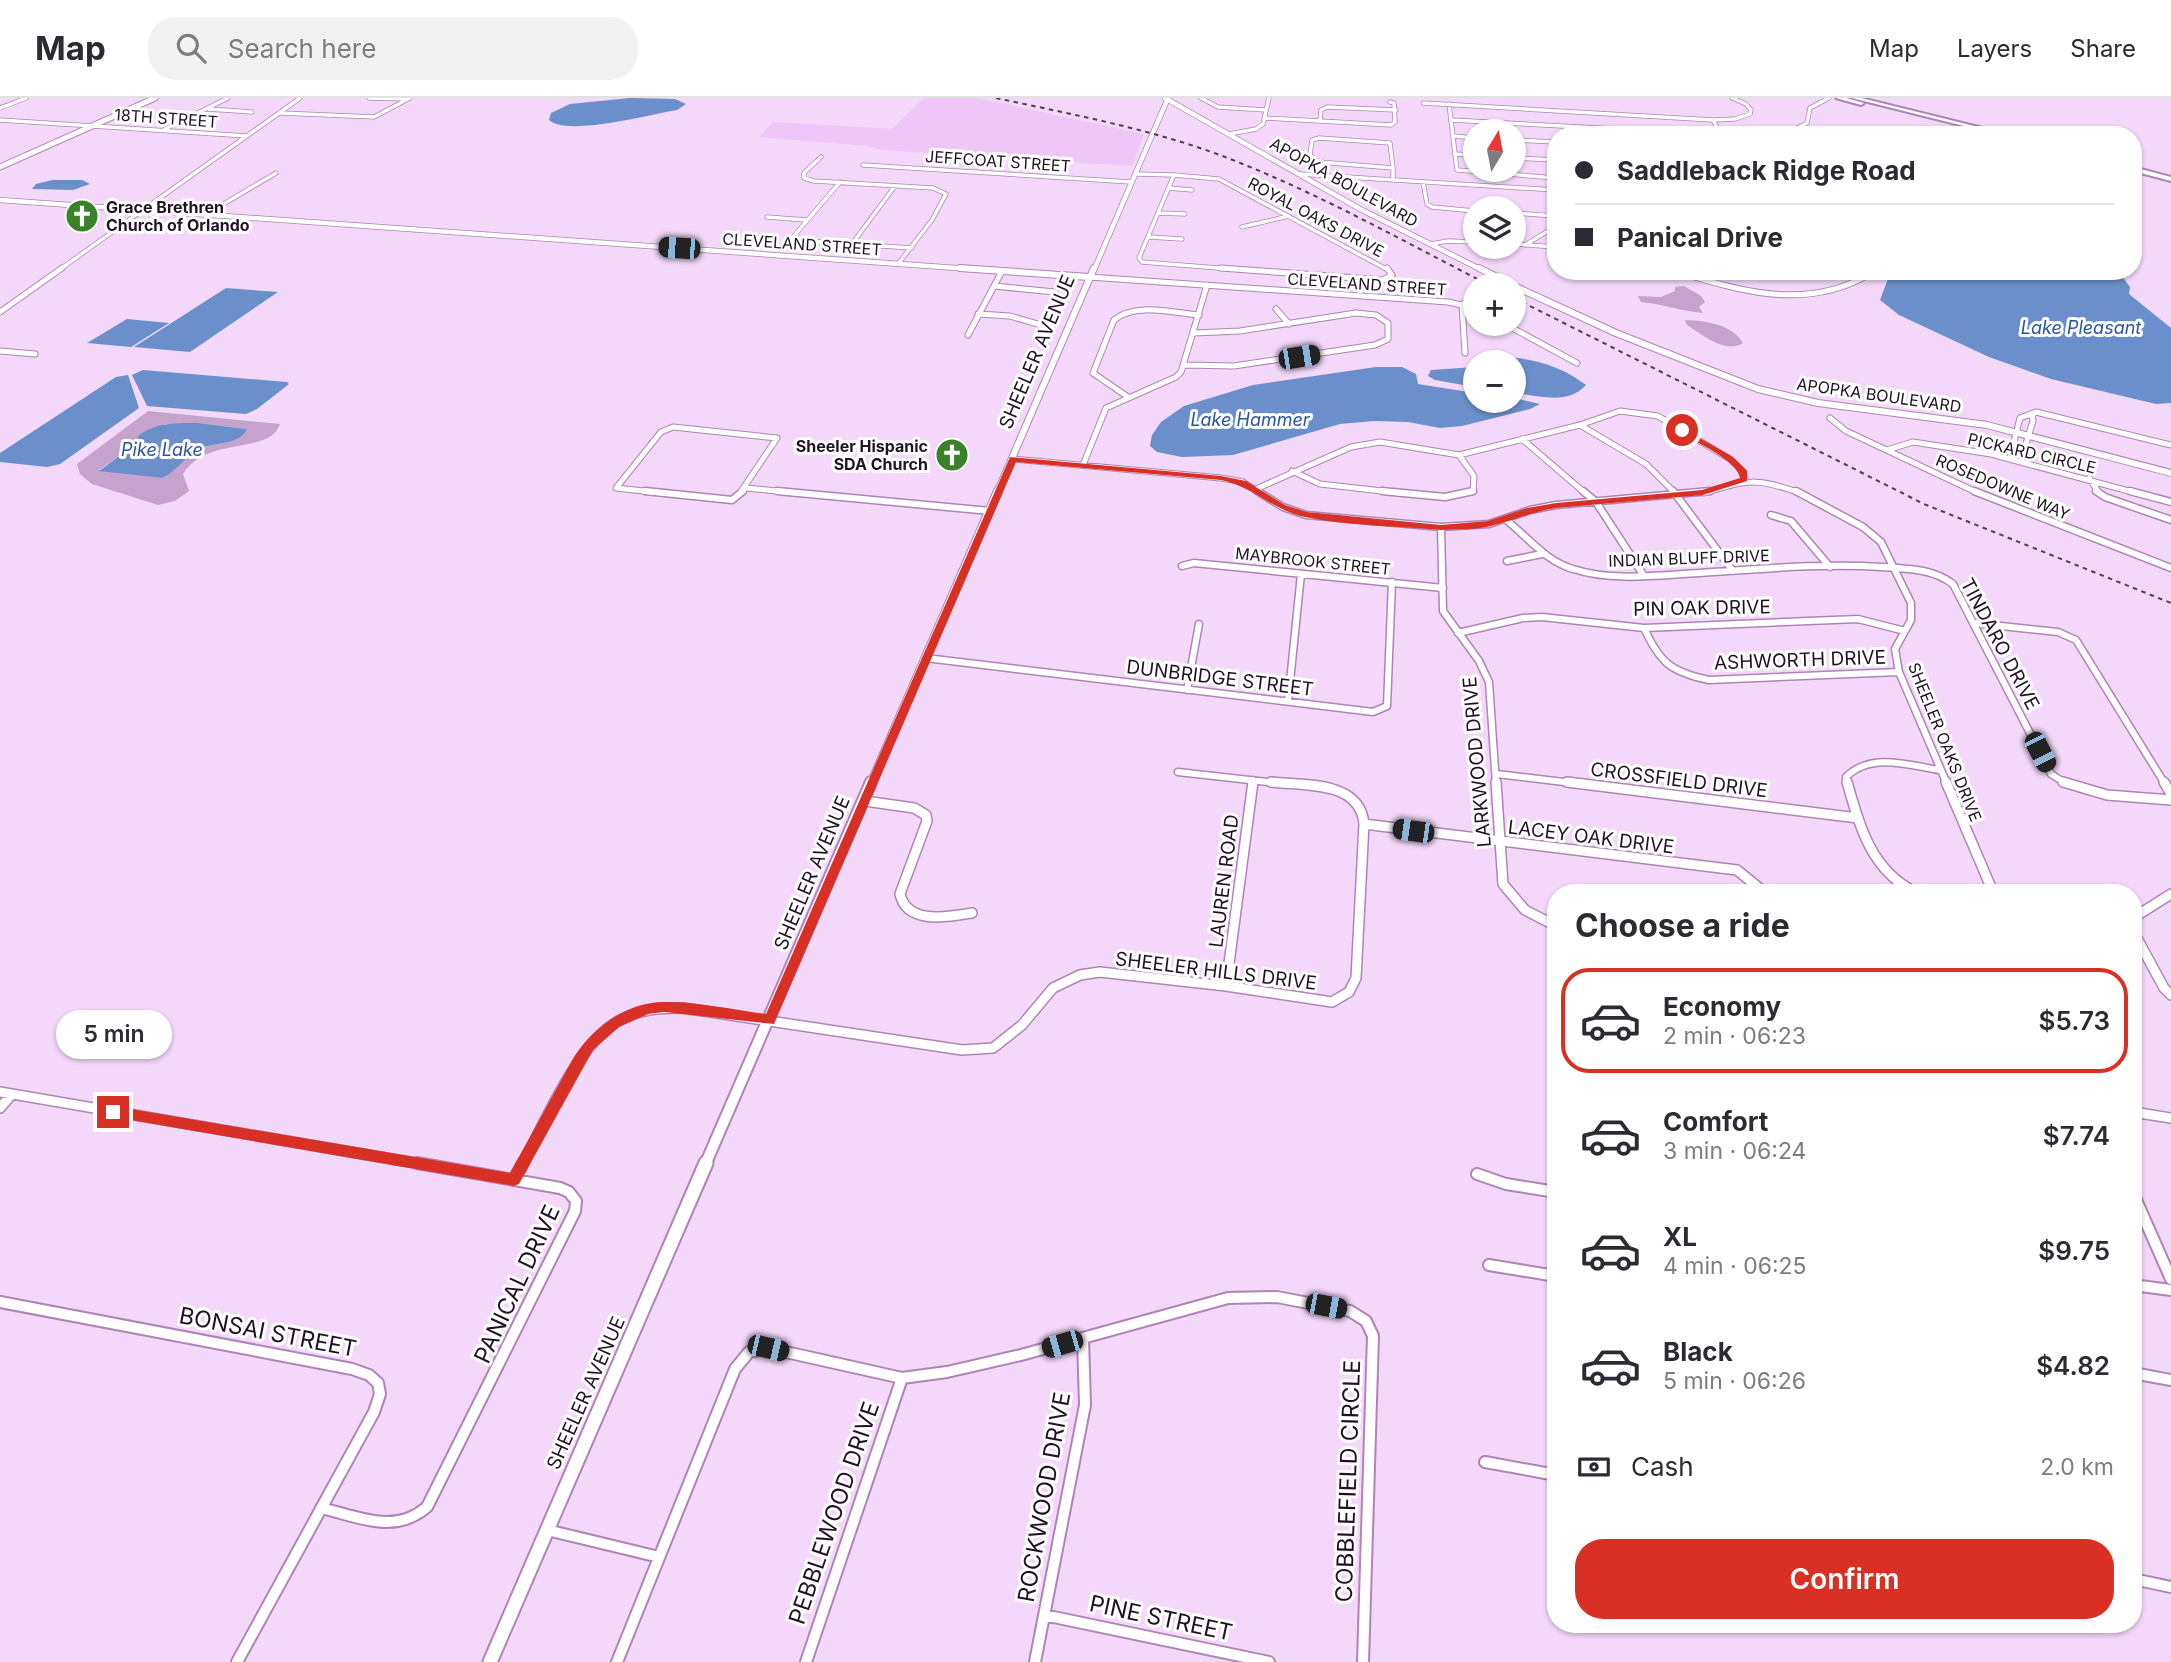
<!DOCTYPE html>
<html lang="en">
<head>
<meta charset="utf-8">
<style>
	:root { --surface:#fff; --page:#f2f2f3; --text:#2b2b33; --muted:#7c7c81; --line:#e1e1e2; --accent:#d93025 }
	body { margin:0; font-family:Inter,sans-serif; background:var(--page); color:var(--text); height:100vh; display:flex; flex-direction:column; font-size:26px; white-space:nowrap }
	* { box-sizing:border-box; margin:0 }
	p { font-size:23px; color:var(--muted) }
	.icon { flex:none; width:38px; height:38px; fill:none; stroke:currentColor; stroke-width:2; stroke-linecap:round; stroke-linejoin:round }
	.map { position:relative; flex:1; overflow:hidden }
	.sheet { position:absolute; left:1547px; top:786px; width:595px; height:749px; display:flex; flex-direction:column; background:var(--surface); border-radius:28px; box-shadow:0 2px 5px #0004 }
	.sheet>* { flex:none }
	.top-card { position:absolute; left:1547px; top:28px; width:595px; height:154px; border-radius:28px; box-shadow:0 2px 5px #0004; display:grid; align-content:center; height:154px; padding:0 28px; background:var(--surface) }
	.needle { width:46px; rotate:10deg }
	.tools { position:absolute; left:1463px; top:21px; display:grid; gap:14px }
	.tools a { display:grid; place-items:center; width:63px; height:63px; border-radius:50%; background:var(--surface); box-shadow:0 2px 5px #0004; font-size:35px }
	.end { position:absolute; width:32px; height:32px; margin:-16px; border:9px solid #d93025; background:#fff; box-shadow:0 0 0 4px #fff }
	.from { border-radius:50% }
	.bubble { position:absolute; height:49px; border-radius:24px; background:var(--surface); box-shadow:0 2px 5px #0004; font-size:23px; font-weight:600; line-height:49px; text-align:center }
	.car { position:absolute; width:21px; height:42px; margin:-21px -10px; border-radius:9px; box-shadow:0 0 5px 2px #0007; background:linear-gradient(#222 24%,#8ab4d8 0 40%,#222 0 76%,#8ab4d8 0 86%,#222 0) }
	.top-card b { display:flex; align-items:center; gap:24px; height:66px; font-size:26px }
	.top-card b+b { border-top:2px solid var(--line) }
	.top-card i { width:18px; height:18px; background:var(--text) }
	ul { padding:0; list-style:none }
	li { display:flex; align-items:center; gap:21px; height:105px; margin:0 14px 10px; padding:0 14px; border:4px solid transparent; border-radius:28px }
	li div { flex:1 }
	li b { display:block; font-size:26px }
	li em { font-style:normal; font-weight:600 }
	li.on { border-color:var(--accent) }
	li>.icon { width:63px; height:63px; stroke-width:1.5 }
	h2 { padding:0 28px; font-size:32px; line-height:84px }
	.pay { display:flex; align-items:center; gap:18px; height:77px; padding:0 28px; font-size:26px }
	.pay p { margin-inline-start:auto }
	.cta { display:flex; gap:14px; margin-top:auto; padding:14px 28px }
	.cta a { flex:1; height:80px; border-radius:28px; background:var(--accent); color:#fff; font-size:28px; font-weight:600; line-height:80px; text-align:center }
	header { display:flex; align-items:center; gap:42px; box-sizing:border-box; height:98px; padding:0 35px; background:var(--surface); border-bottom:2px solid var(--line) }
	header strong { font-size:33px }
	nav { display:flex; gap:38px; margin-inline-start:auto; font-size:24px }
	.search { width:490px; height:63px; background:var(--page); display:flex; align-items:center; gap:18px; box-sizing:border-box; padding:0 24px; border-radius:28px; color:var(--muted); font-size:26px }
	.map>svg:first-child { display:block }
	.built { fill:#eec6f7 }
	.green { fill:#c6a3cd; fill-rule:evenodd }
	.water { fill:#6b8fcb }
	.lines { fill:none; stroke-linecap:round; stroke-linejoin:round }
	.minor-far4-casing { stroke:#af84b8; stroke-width:5 }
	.minor-far3-casing { stroke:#af84b8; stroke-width:7 }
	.minor-far2-casing { stroke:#af84b8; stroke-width:9 }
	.minor-far1-casing { stroke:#af84b8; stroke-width:12 }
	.minor-casing { stroke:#af84b8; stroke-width:14 }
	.tertiary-far4-casing { stroke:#af84b8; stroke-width:6 }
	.tertiary-far3-casing { stroke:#af84b8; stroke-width:8 }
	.tertiary-far2-casing { stroke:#af84b8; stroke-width:10 }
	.tertiary-far1-casing { stroke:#af84b8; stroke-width:14 }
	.tertiary-casing { stroke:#af84b8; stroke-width:17 }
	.secondary-casing { stroke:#af84b8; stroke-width:7 }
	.primary-casing { stroke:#af84b8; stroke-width:4 }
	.minor-far4 { stroke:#fff; stroke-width:3.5 }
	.minor-far3 { stroke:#fff; stroke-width:5 }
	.minor-far2 { stroke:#fff; stroke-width:6 }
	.minor-far1 { stroke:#fff; stroke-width:9 }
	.minor { stroke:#fff; stroke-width:10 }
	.tertiary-far4 { stroke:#fff; stroke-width:4.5 }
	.tertiary-far3 { stroke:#fff; stroke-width:6 }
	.tertiary-far2 { stroke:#fff; stroke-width:8 }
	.tertiary-far1 { stroke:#fff; stroke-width:10 }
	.tertiary { stroke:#fff; stroke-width:13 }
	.secondary { stroke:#fff; stroke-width:5 }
	.primary { fill:#fff; fill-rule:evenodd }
	.rail { stroke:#513e55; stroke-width:2; stroke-dasharray:4.5 4.5; stroke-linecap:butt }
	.route { fill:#d93025 }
	.labels { text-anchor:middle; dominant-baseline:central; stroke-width:6; stroke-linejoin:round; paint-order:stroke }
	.far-street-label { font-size:16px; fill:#211125; stroke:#fff }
	.far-poi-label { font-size:16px; font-weight:bold; fill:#211125; stroke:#fff; text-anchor:start }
	.far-water-label { font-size:18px; font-style:italic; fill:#2a559e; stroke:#fff }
	.street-label { font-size:19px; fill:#211125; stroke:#fff }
	.near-street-label { font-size:23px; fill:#211125; stroke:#fff }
</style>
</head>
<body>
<header>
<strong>Map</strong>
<div class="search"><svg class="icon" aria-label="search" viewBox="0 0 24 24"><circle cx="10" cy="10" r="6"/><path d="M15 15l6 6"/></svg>Search here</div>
<nav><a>Map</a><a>Layers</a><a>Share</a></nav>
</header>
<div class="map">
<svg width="2171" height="1564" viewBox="0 0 2171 1564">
	<rect width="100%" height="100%" fill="#f3d8f9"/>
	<path class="built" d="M924,0h53l167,36 -12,32 -251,-16 -12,-4 -110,-9 14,-15 119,7z"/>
	<path class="green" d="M1684,188l17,10 4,6 -6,5 4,6c-22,-2 -41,-9 -62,-11l-3,-6 23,1 14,-6v-4z
		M1685,222c21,1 47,4 58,23 -18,11 -40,-8 -56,-18z
		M148,313l132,13c-11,32 -73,11 -97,50l6,17 -14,10 -17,4 -66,-21 -12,-10 -3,-10zM198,325l49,6 -12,11 -35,8 -38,30 -63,-8 66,-46z"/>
	<path class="water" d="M630,0l45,1 11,5 -9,6c-25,4 -110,27 -128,10l2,-7 19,-9z
		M52,82h30l8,4 -17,6 -41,-1 4,-5z
		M1906,173h207l8,4 9,12 -1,7 42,34v75l-15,1 -105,-25 -62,-22 -90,-42 -19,-15 8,-21z
		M226,190l52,4 -88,60 -56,-5z
		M127,221l42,4 -38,24 -44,-4z
		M1503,259c31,1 58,9 83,28 -19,21 -48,10 -72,8v-31h-28z
		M1376,269h26l14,7 2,10 57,9v8h39v-3l26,6 -10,5 -68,17 -22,2 -32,-6 -34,-1 -34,3 -107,31 -51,2 -25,-5 -7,-6 2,-11 9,-13 23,-16 69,-21z
		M1475,269v20l-40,-7 -7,-4 3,-6z
		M143,272l144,12 2,2 -32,25 -11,5 -99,-8 -15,-31z
		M128,277l11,33 -79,56 -13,3 -47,-5v-9l116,-76z
		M198,325l49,6c-7,16 -31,13 -45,19 -15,6 -25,23 -40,30l-63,-7 42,-31 -4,-3c18,-15 39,-14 61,-14z"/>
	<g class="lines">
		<defs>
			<path id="minor-far4" d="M369,0l39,1
				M1201,0l17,9 48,3
				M1423,5l290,17 22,-1 15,-5 1,-4 -5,-6 -14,-6
				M1449,6l8,66 99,8
				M0,10l26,-10
				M209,11l43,3
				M281,15l93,4 36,-19
				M1265,20l126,7 4,-3 -1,-19 -4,-1
				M0,22l247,16
				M1451,22l205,11
				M1713,22l8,15
				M1320,23l1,-11 6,-3 69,3
				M165,31l63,-31
				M1229,36l27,-5 7,-5 6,-26
				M1783,37l24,-12 3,-15 19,-10
				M1453,38l22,2
				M1319,40l71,5 3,25 -74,-6 -9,-7 2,-15z
				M1514,42l42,2
				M1454,56l21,1
				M821,59l-17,16v5l10,3 119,7 13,6 -14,26 -34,44
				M1514,60l42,2
				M863,67l268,17
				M1393,70v12
				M1135,76l39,1
				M1299,76l257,16
				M1174,77l45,4 169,91
				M1174,77l-35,83 3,4 102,8
				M840,84l-46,54 14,5 104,7
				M1423,84l4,22 5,3 43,4
				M1168,90l24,2
				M1158,115l27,1
				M1514,115l42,3
				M205,117l71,-42
				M767,119l39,3
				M1242,129l47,-11
				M1149,139l33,2
				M852,146l43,-58
				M1431,146l17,-3 27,1
				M1514,146l42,3
				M1525,147l31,-19
				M59,172l241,-172"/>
			<path id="minor-far3" d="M1221,170l162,12 9,-5 -5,-7
				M1675,173c65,20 130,40 193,4
				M1089,179l359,25 27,6
				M994,188l61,6
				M1462,206l3,49
				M1276,211l13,15
				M0,214l62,-44
				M978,216l32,2 31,9
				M1505,226l72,39
				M968,237l34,-64
				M0,253l35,3
				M1184,267l50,1 141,-21 13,-6v-16l-12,-8 -20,-2 -116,18 -46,2
				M1128,299l-35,-24 21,-53c21,-18 59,-7 85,-5
				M1830,320l16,13 132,62
				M1580,327l66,39 29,29
				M1522,341l63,54
				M1887,352l26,-8 78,12 145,39
				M1459,357l15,21 -1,15 -8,2
				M2010,359l10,-39 16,-6 135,33
				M1013,361l208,19 22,4 17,11
				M2021,362l12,-39 -1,-6 4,-3
				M1083,367l23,-57 70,-31 5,-5 26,-87
				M1292,373l28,13 80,9
				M2089,380l10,15
				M746,390l50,5
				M1256,391l95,-42 29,-5 79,13 121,-30 40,-14 38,5 72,43 13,12 2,9
				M662,395l-46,-5 45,-56 12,-5 104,11 -37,55
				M1704,395c45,-14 51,-15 97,0"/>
			<path id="minor-far2" d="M645,393l87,9 11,-9
				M777,393l213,20
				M1257,393l26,16 23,8 135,12 48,-3 41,-14 26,-5 154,-14
				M1382,393l63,6 28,-6
				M1583,393l13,11 48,74
				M1673,393l60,80
				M1796,393l67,36 18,15 30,61v17l-16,29 4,23 48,112
				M1974,393l197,77
				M2096,393l9,6 66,23
				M2130,393l41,11
				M1771,417l20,6 39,46
				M1505,421c22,17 40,42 68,50 41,13 86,6 127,4 61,-4 121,-10 182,-6 25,2 50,1 71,17l98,190 16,10
				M1441,429l2,84 36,50 10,21 7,102
				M1507,463l35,-7
				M1182,468l12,-3 249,25
				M1973,525l85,9 18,8 89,144
				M1644,530c16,35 27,44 65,52l190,-8
				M1458,535l65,-15 19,-1 102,11 214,-9 47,12
				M926,560l447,54 14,-6 5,-124
				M1187,592l12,-66
				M1288,603l13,-127
				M1178,674l108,12
				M1497,676l84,10
				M1252,686l1,-4
				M1848,686l-2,-7c25,-25 62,-12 93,-7"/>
			<path id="minor-far1" d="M1496,684l7,102 22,26 31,16
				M1567,684l291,36
				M1847,684c13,45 24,88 68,110
				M1946,684l47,110
				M2063,684l44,13 64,5
				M2164,684l7,12
				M865,703l49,7 12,7 1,6 -27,73c7,31 48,23 72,19
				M1364,726l373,46 27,22
				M2133,820l38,-24
				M2133,833l31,57 7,7
				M1226,888l27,-204
				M0,994l427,73
				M0,1010l12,-14
				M2133,1014l38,6
				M522,1067c23,-42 56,-123 98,-145 20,-11 41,-12 63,-12l279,42 31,-2 29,-23 31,-37 27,-13 20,-3 126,14 106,16 17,-10 7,-14 8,-154c-4,-44 -60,-38 -93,-42"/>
			<path id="minor" d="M1477,1076l29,10 50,8
				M514,1082l9,-17
				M2133,1095l38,86
				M1489,1167l67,11
				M2133,1187l38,5
				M0,1204l352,67 17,6 9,8 2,11 -6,18 -137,250
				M2133,1275l38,7
				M1485,1364l71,13
				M321,1410c39,9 73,27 106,-1l148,-296 1,-10 -7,-9 -9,-4 -143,-25
				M547,1432l112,27
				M2133,1481l38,8
				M1044,1517l225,47
				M617,1564l118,-293 14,-17 19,-4 134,30 45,-6 74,-17 207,-57 49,-1 73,14 16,10 7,15 -10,326
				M806,1564l96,-284
				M1035,1564l50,-257 -2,-67"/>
			<path id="tertiary-far4" d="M1165,0l195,111 122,61
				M0,102l985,70
				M1094,172l74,-172"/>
			<path id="tertiary-far3" d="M960,170l129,9
				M1479,170l34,17
				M1514,188l102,47 142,56 60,14 169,22 184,48
				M997,395l97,-225"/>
			<path id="tertiary-far2" d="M871,686l127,-293"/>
			<path id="tertiary-far1" d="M705,1067l166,-383"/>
			<path id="tertiary" d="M490,1564l216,-499"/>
			<path id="secondary" d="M0,69l155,-69"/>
			<path id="primary" d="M1836,0h10l18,5 -3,2z
				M1852,0h9l150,37h-11z
				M2133,69l38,10v4l-38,-10z"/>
		</defs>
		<use href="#minor-far4" class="minor-far4-casing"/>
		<use href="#minor-far3" class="minor-far3-casing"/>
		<use href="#minor-far2" class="minor-far2-casing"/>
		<use href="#minor-far1" class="minor-far1-casing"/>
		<use href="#minor" class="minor-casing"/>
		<use href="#tertiary-far4" class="tertiary-far4-casing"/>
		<use href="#tertiary-far3" class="tertiary-far3-casing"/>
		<use href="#tertiary-far2" class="tertiary-far2-casing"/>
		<use href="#tertiary-far1" class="tertiary-far1-casing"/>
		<use href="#tertiary" class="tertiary-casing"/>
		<use href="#secondary" class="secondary-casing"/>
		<use href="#primary" class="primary-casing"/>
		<use href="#minor-far4" class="minor-far4"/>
		<use href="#minor-far3" class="minor-far3"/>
		<use href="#minor-far2" class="minor-far2"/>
		<use href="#minor-far1" class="minor-far1"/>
		<use href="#minor" class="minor"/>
		<use href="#tertiary-far4" class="tertiary-far4"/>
		<use href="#tertiary-far3" class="tertiary-far3"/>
		<use href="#tertiary-far2" class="tertiary-far2"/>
		<use href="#tertiary-far1" class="tertiary-far1"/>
		<use href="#tertiary" class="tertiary"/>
		<use href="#secondary" class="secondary"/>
		<use href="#primary" class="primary"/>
		<path class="rail" d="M996,0c74,16 150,30 221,56 94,35 182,85 272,131
			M1514,200l410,206 247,99"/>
	</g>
	<path class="route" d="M1682,330l51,29 14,14v10l-44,14 -147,13c-23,4 -43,12 -65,18 -16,4 -33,3 -50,4 -43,-4 -93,-4 -136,-13 -31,-6 -53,-31 -84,-37l-205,-18 -242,562 -110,-12 -16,2 -29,13 -26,23 -74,134 -5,2 -401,-69 -7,-5 7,-6 397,67 64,-116c18,-29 54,-55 89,-55 32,-1 71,8 103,12l244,-557 211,19 25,5 39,24 22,7 134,13 47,-4 39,-13 29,-5 146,-13 38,-12c-3,-18 -45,-36 -61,-46z"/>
	<defs>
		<symbol id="church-disc" viewBox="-11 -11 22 22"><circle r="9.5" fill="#398228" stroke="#fff"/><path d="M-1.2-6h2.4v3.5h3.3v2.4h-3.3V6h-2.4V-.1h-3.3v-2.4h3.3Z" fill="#fff"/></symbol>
	</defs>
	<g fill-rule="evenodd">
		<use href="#church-disc" x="63" y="99" width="38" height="38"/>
		<use href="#church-disc" x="933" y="338" width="38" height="38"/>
	</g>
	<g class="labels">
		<g class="far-street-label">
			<text transform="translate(166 20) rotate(4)">18TH STREET</text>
			<text transform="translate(998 63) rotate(4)">JEFFCOAT STREET</text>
			<text transform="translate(1344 84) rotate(29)">APOPKA BOULEVARD</text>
			<text transform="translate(1316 119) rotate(28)">ROYAL OAKS DRIVE</text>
			<text transform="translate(802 146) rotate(4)">CLEVELAND STREET</text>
			<text transform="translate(1367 186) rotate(4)">CLEVELAND STREET</text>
			<text transform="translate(1879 297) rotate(8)">APOPKA BOULEVARD</text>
			<text transform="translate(2032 355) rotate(13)">PICKARD CIRCLE</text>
			<text transform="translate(2003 389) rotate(23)">ROSEDOWNE WAY</text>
			<text transform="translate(1689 460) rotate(-2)">INDIAN BLUFF DRIVE</text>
			<text transform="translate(1313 463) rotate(6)">MAYBROOK STREET</text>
			<text transform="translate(1945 644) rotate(68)">SHEELER OAKS DRIVE</text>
		</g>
		<g class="far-poi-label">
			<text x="106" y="109">Grace Brethren<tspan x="106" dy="18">Church of Orlando</tspan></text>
			<text x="928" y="348" text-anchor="end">Sheeler Hispanic<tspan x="928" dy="18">SDA Church</tspan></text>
		</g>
		<g class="far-water-label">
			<text x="2081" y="229">Lake Pleasant</text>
			<text x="1250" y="321">Lake Hammer</text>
			<text x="162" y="351">Pike Lake</text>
		</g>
		<g class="street-label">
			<text transform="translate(1037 254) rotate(-67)">SHEELER AVENUE</text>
			<text transform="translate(1702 510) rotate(-1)">PIN OAK DRIVE</text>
			<text transform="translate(2000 546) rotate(62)">TINDARO DRIVE</text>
			<text transform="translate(1800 562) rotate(-2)">ASHWORTH DRIVE</text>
			<text transform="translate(1220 580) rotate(7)">DUNBRIDGE STREET</text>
			<text transform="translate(1477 664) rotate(-95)">LARKWOOD DRIVE</text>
			<text transform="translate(1679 682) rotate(7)">CROSSFIELD DRIVE</text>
			<text transform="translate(1591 739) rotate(7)">LACEY OAK DRIVE</text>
			<text transform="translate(812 775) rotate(-67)">SHEELER AVENUE</text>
			<text transform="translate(1224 783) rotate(-83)">LAUREN ROAD</text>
			<text transform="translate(1216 873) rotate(7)">SHEELER HILLS DRIVE</text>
			<text transform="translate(586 1295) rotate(-66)">SHEELER AVENUE</text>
		</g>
		<g class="near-street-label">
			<text transform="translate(517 1186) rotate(-65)">PANICAL DRIVE</text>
			<text transform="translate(268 1234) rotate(11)">BONSAI STREET</text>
			<text transform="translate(1348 1383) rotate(-88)">COBBLEFIELD CIRCLE</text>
			<text transform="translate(1044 1399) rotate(-80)">ROCKWOOD DRIVE</text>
			<text transform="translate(834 1415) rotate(-71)">PEBBLEWOOD DRIVE</text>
			<text transform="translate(1161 1520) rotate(12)">PINE STREET</text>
		</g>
	</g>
</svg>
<div class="tools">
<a><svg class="needle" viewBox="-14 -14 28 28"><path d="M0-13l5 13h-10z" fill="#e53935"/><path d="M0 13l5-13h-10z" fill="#7c7c81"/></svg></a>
<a><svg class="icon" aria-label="layers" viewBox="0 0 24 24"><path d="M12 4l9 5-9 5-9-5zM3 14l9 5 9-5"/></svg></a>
<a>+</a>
<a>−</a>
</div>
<i class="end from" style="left:1682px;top:332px"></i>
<i class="end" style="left:113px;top:1014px"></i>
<div class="bubble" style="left:56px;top:912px;width:116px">5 min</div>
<i class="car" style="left:679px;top:150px;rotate:274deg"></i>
<i class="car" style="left:1299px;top:259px;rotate:81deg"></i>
<i class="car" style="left:2040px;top:654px;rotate:153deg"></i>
<i class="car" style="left:1413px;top:733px;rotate:278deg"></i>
<i class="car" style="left:1326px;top:1208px;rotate:101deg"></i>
<i class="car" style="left:1062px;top:1246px;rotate:254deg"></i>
<i class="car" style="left:768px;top:1250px;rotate:103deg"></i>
<div class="top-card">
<b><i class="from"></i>Saddleback Ridge Road</b>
<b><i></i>Panical Drive</b>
</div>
<section class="sheet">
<h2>Choose a ride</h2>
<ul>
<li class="on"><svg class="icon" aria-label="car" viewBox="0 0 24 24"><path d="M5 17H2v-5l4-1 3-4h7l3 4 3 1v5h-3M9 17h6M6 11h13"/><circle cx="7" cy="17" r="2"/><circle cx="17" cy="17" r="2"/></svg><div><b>Economy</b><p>2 min · 06:23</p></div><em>$5.73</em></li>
<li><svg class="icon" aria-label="car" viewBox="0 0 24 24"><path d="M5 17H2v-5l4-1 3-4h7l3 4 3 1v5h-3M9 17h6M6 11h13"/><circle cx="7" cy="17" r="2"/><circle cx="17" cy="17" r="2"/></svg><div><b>Comfort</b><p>3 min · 06:24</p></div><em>$7.74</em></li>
<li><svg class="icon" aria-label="car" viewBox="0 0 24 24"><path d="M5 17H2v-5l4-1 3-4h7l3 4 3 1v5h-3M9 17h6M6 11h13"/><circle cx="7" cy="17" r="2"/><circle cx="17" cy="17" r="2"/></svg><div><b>XL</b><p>4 min · 06:25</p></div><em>$9.75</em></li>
<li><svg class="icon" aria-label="car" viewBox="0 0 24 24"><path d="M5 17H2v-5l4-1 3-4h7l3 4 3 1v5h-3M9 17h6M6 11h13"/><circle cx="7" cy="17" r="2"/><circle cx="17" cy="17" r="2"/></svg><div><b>Black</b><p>5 min · 06:26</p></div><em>$4.82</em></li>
</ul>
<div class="pay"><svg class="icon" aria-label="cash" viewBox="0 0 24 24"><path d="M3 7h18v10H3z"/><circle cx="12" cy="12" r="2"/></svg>Cash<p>2.0 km</p></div>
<div class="cta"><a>Confirm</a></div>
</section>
</div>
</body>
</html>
